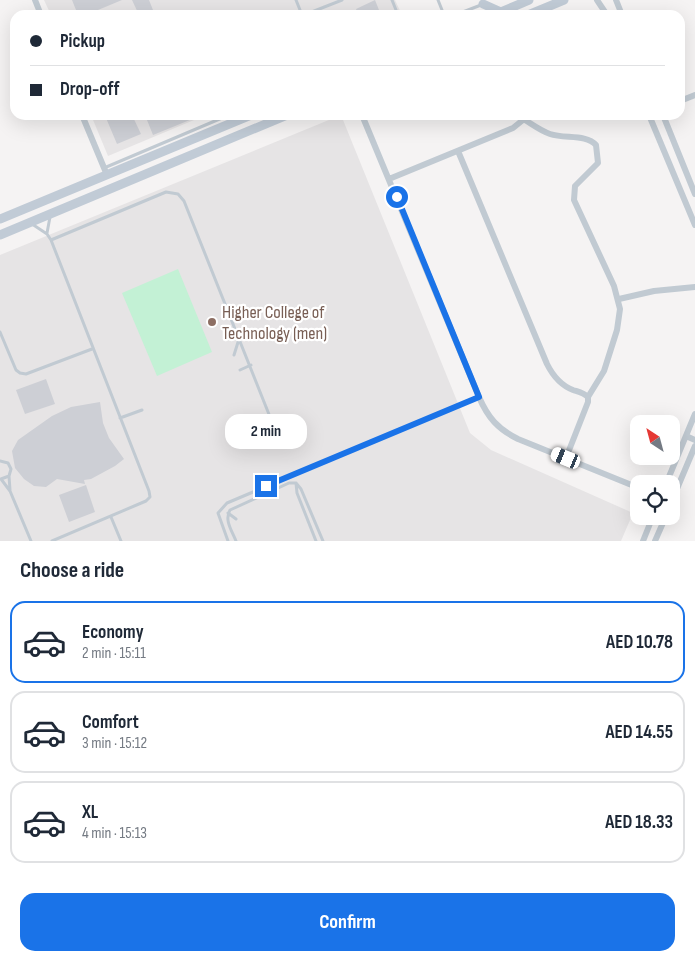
<!DOCTYPE html>
<html lang="en">
<head>
<meta charset="utf-8">
<style>
	:root { --surface:#fff; --page:#f2f2f3; --text:#1f2937; --muted:#747a83; --line:#e0e1e3; --accent:#1a73e8 }
	body { margin:0; font-family:"Sofia Sans Condensed",sans-serif; background:var(--page); color:var(--text); height:100vh; display:flex; flex-direction:column; font-size:19px; white-space:nowrap }
	* { box-sizing:border-box; margin:0 }
	p { font-size:16px; color:var(--muted) }
	.icon { flex:none; width:28px; height:28px; fill:none; stroke:currentColor; stroke-width:2; stroke-linecap:round; stroke-linejoin:round }
	.map { position:relative; height:541px; overflow:hidden }
	.side { display:flex; flex-direction:column; background:var(--surface); flex:1 }
	.side>* { flex:none }
	.top-card { position:absolute; left:10px; top:10px; width:675px; height:110px; border-radius:15px; box-shadow:0 5px 20px #0002; display:grid; align-content:center; height:110px; padding:0 20px; background:var(--surface) }
	.needle { width:32px; rotate:324deg }
	.fabs { position:absolute; left:630px; top:415px; display:grid; gap:10px }
	.fabs a { display:grid; place-items:center; width:50px; height:50px; border-radius:10px; background:var(--surface); box-shadow:0 5px 20px #0002; font-size:25px }
	.end { position:absolute; width:22px; height:22px; margin:-11px; border:6px solid #1a73e8; background:#fff; box-shadow:0 0 0 2px #fff }
	.from { border-radius:50% }
	.bubble { position:absolute; height:35px; border-radius:15px; background:var(--surface); box-shadow:0 5px 20px #0002; font-size:16px; font-weight:700; line-height:35px; text-align:center }
	.car { position:absolute; width:15px; height:30px; margin:-15px -8px; border-radius:6px; box-shadow:0 0 4px 1px #0007; background:linear-gradient(#fff 24%,#345 0 40%,#fff 0 76%,#345 0 86%,#fff 0) }
	.top-card b { display:flex; align-items:center; gap:18px; height:48px; font-size:19px }
	.top-card b+b { border-top:1px solid var(--line) }
	.top-card i { width:12px; height:12px; background:var(--text) }
	ul { padding:0; list-style:none }
	li { display:flex; align-items:center; gap:15px; height:82px; margin:0 10px 8px; padding:0 10px; border:2px solid var(--line); border-radius:15px }
	li div { flex:1 }
	li b { display:block; font-size:19px }
	li em { font-style:normal; font-weight:700 }
	li.active { border-color:var(--accent) }
	li>.icon { width:45px; height:45px; stroke-width:1.5 }
	h2 { padding:0 20px; font-size:22px; line-height:60px }
	.primary-button { display:flex; gap:10px; margin-top:auto; padding:10px 20px }
	.primary-button a { flex:1; height:58px; border-radius:15px; background:var(--accent); color:#fff; font-size:20px; font-weight:700; line-height:58px; text-align:center }
	.map>svg:first-child { display:block }
	.education { fill:#e6e4e5 }
	.green { fill:#c3f1d5 }
	.building { fill:#cdcfd5 }
	.lines { fill:none; stroke-linecap:round; stroke-linejoin:round }
	.service { stroke:#c1cad2; stroke-width:3 }
	.minor { stroke:#c1cad2; stroke-width:6 }
	.secondary { stroke:#c1cbd6; stroke-width:9 }
	.route { stroke:#1a73e8; stroke-width:6 }
	.education-dot { fill:#8d6e63; stroke:#fff; stroke-width:2 }
	.labels { text-anchor:middle; dominant-baseline:central; stroke-width:4.5; stroke-linejoin:round; paint-order:stroke }
	.education-label { font-size:18px; fill:#785e54; stroke:#fff; text-anchor:start }
</style>
</head>
<body>
<div class="map">
<svg width="695" height="541" viewBox="0 0 695 541">
	<rect width="100%" height="100%" fill="#f5f3f3"/>
	<path class="education" d="M44,0h351l7,15h-351z
		M91,115h115l-98,41z
		M341,115l129,318 21,17 142,63 -12,28h-621v-286z"/>
	<path class="green" d="M178,269l34,83 -55,24 -35,-83z"/>
	<path class="building" d="M72,0h50l-36,15h-8z
		M132,0h17l6,15h-16z
		M375,0l6,15h-23l-2,-6z
		M112,115h20l9,19 -24,10 -11,-26z
		M145,115h57l-49,20z
		M46,379l9,25 -30,10 -9,-24z
		M100,402l3,21 6,15 15,21 -9,7 -24,13 -7,1 1,4 -28,-5 -11,8 -12,-1 -10,-7 -9,-11 -3,-17 6,-11 34,-24 19,-9z
		M86,485l9,27 -26,10 -10,-27z"/>
	<g class="lines">
		<path class="service" d="M296,0l6,15
			M392,0l6,15
			M438,0l6,15
			M304,15l38,-15
			M455,15l26,-10
			M84,119l11,-4
			M104,168l125,-53
			M32,224l15,10 4,6 98,251 1,6 -4,4 -94,40
			M47,233l3,-16
			M51,240l115,-48 12,2 6,7 94,236 -2,7 -5,2
			M0,332l16,38 4,3 6,1 66,-25
			M234,355l5,-16
			M240,370l11,-5
			M120,418l22,-8
			M0,461l8,2 3,6 -2,7 -8,3
			M9,476l1,14
			M1,479l9,12 21,50
			M296,483l5,6 22,52
			M296,483l1,10 19,48
			M228,513l8,6
			M111,517l10,24
			M228,541l-10,-28 9,-10 251,-106
			M236,541c-4,-10 -12,-21 -6,-31l59,-27h7"/>
		<path class="minor" d="M35,0l6,15
			M597,0l10,15
			M616,0l6,15
			M680,101l15,-6
			M82,115l25,60
			M362,115l117,282c9,21 19,32 39,42l121,49
			M649,115l46,110
			M663,115l32,79
			M525,120c8,5 16,11 25,14 15,5 36,0 46,11l2,18 -23,23 -1,14 40,86 6,23 -3,21 -13,41 -16,26v5l-22,56
			M458,151l89,213c6,12 13,21 26,26 6,2 11,3 15,7
			M389,179l124,-51 16,-13
			M619,299l35,-8 41,-4
			M686,436l9,4
			M666,484l29,-70
			M671,503l24,-57
			M643,541l10,-25
			M655,541l11,-25"/>
		<path class="secondary" d="M483,4l18,8
			M494,15l35,-15
			M528,15l36,-15
			M0,219l251,-104
			M0,235l287,-120"/>
	</g>
	<g class="lines">
		<path class="route" d="M266,486l213,-89 -82,-200"/>
	</g>
	<circle class="education-dot" cx="212" cy="322" r="5"/>
	<g class="labels">
		<g class="education-label">
			<text x="222" y="312">Higher College of<tspan x="222" dy="21">Technology (men)</tspan></text>
		</g>
	</g>
</svg>
<div class="fabs">
<a><svg class="needle" viewBox="-14 -14 28 28"><path d="M0-13l5 13h-10z" fill="#e53935"/><path d="M0 13l5-13h-10z" fill="#747a83"/></svg></a>
<a><svg class="icon" aria-label="locate" viewBox="0 0 24 24"><circle cx="12" cy="12" r="6"/><path d="M12 2v4M12 18v4M2 12h4M18 12h4"/></svg></a>
</div>
<i class="end from" style="left:397px;top:197px"></i>
<i class="end" style="left:266px;top:486px"></i>
<div class="bubble" style="left:225px;top:414px;width:82px">2 min</div>
<i class="car" style="left:566px;top:458px;rotate:292deg"></i>
<div class="top-card">
<b><i class="from"></i>Pickup</b>
<b><i></i>Drop-off</b>
</div>
</div>
<section class="side">
<h2>Choose a ride</h2>
<ul>
<li class="active"><svg class="icon" aria-label="car" viewBox="0 0 24 24"><path d="M5 17H2v-5l4-1 3-4h7l3 4 3 1v5h-3M9 17h6M6 11h13"/><circle cx="7" cy="17" r="2"/><circle cx="17" cy="17" r="2"/></svg><div><b>Economy</b><p>2 min · 15:11</p></div><em>AED 10.78</em></li>
<li><svg class="icon" aria-label="car" viewBox="0 0 24 24"><path d="M5 17H2v-5l4-1 3-4h7l3 4 3 1v5h-3M9 17h6M6 11h13"/><circle cx="7" cy="17" r="2"/><circle cx="17" cy="17" r="2"/></svg><div><b>Comfort</b><p>3 min · 15:12</p></div><em>AED 14.55</em></li>
<li><svg class="icon" aria-label="car" viewBox="0 0 24 24"><path d="M5 17H2v-5l4-1 3-4h7l3 4 3 1v5h-3M9 17h6M6 11h13"/><circle cx="7" cy="17" r="2"/><circle cx="17" cy="17" r="2"/></svg><div><b>XL</b><p>4 min · 15:13</p></div><em>AED 18.33</em></li>
</ul>
<div class="primary-button"><a>Confirm</a></div>
</section>
</body>
</html>
